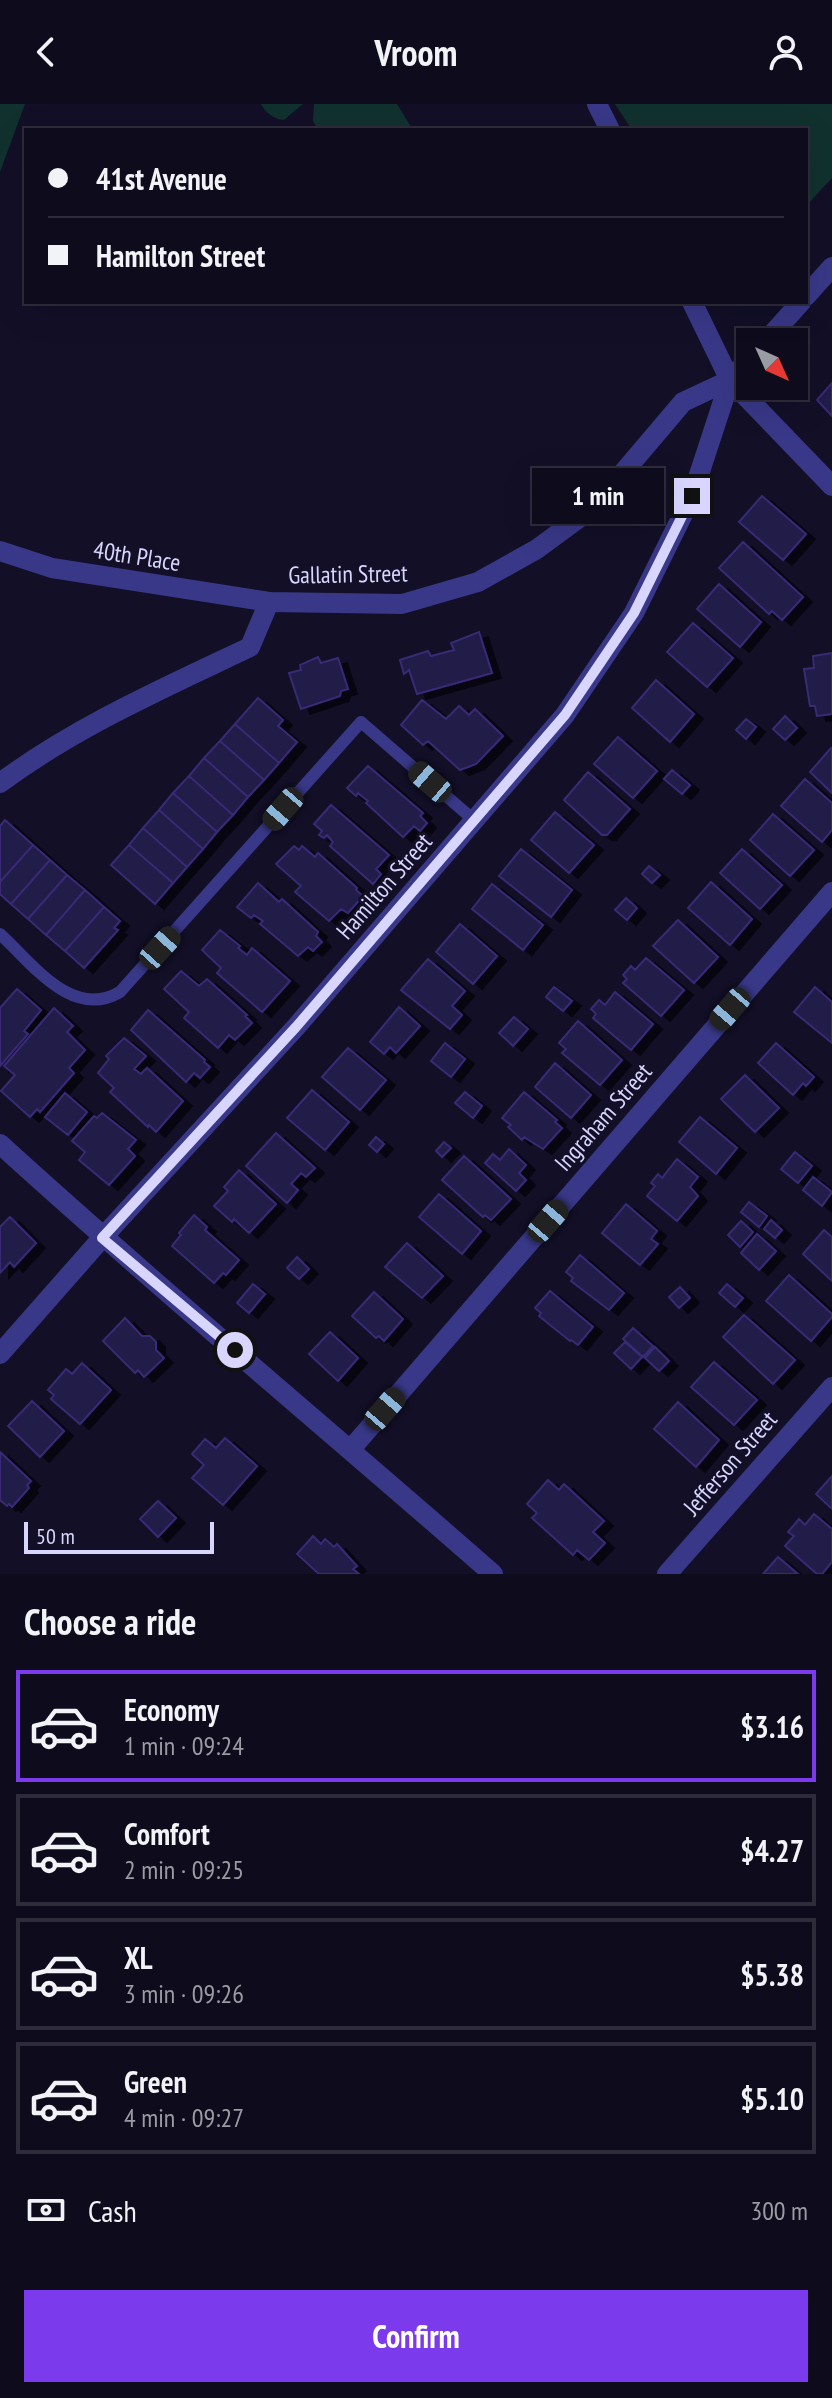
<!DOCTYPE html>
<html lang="en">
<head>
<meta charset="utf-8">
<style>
	:root { --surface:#0e0b1d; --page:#1c192a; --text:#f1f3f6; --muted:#9b9ba4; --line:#2e2b3b; --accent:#7c3aed }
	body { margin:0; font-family:"PT Sans Narrow",sans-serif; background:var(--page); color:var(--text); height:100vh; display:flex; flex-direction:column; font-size:30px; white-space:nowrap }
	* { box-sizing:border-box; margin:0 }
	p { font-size:26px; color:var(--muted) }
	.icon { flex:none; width:44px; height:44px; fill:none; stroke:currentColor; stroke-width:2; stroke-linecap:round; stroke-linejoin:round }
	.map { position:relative; height:1470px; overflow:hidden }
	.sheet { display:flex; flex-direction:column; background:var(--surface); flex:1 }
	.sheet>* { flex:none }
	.banner { position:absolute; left:24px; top:24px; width:784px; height:176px; border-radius:0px; box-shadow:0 8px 32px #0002,0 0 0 2px var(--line); display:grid; align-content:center; height:176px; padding:0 24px; background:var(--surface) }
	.needle { width:52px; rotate:135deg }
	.buttons { position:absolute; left:736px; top:224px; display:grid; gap:16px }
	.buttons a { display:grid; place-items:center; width:72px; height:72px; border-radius:0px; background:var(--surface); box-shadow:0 8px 32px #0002,0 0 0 2px var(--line); font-size:40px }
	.scale { position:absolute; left:24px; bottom:20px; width:190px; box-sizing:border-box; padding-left:8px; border:4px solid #d8d5ff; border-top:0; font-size:22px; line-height:28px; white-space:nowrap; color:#d8d5ff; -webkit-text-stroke:6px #120f27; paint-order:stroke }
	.end { position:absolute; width:36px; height:36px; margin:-18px; border:10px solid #d8d5ff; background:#111; box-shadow:0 0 0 4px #111 }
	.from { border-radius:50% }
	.bubble { position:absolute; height:56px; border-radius:0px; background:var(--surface); box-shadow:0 8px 32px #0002,0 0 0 2px var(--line); font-size:26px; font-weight:700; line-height:56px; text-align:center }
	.car { position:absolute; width:24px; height:48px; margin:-24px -12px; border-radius:10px; box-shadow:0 0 6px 2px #0007; background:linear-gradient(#222 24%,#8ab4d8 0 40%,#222 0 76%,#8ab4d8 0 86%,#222 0) }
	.banner b { display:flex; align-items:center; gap:28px; height:76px; font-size:30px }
	.banner b+b { border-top:2px solid var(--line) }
	.banner i { width:20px; height:20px; background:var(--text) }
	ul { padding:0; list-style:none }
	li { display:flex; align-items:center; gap:24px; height:112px; margin:0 16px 12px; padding:0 8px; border:4px solid var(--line); border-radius:0px }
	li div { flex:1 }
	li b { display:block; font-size:30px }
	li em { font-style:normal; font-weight:700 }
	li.on { border-color:var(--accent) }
	li>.icon { width:72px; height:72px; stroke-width:1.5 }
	h2 { padding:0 24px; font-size:36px; line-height:96px }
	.pay { display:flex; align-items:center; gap:20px; height:88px; padding:0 24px; font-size:30px }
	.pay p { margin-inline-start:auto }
	.button { display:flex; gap:16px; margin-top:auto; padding:16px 24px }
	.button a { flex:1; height:92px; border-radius:0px; background:var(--accent); color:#fff; font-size:32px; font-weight:700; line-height:92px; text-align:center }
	header { display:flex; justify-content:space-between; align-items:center; height:104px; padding:0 24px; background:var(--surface); font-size:36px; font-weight:700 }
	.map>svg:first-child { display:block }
	.green { fill:#11312f }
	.building { fill:#221a49; stroke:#382b75; stroke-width:2; filter:url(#shadow) }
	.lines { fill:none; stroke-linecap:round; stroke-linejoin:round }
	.service { stroke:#393888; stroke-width:12 }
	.minor { stroke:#393888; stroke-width:20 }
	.tertiary { stroke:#393888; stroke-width:20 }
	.route { stroke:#d8d5ff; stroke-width:10 }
	.labels { text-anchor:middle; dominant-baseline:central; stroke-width:6; stroke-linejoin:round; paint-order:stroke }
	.street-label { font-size:24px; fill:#d8d5ff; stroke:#120f27 }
</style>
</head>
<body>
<header><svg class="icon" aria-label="back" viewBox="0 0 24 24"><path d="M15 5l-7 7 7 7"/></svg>Vroom<svg class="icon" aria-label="person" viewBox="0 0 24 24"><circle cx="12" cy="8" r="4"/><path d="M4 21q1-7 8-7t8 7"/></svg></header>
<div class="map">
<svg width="832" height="1470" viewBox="0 0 832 1470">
	<defs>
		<filter id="shadow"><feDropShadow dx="9" dy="5" stdDeviation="0" flood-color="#0009"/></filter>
	</defs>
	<rect width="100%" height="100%" fill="#120f27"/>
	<path class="green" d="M0,0h25l-25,68z
		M261,0h42l-19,16c-11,-1 -18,-7 -23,-16z
		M314,0h83l16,26h-95l-5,-9z
		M615,0h217v74l-26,28v-76h-174z"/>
	<path class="building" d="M832,279v33l-15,-16z
		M762,392l44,38 -23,26 -44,-38z
		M743,438l60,55 -21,23 -10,-9 -3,3 -50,-46z
		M719,480l42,38 -21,25 -43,-38z
		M693,519l40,35 -26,29 -40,-35z
		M479,528l13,41 -75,21 -8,-24 -5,4 -4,-14 28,-9 3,5 23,-6 -3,-7z
		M832,549v61l-15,2 -2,-10h-5l-6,-37 10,-1 -1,-12z
		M318,553l3,6 17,-5 10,31 -7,2 -1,5 -39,13 -12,-36 12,-3 -1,-5z
		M656,576l38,34 -24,28 -38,-34z
		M258,594l25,22 -5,6 19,16 -18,21 -44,-39z
		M422,596l24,19 13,-13 10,9 6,-6 28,27 -27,28 -16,6 -32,-29 -5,4 -22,-20z
		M785,612l12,12 -12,12 -12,-11z
		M746,615l10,8 -10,12 -10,-9z
		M235,620l44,39 -15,17 -44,-39z
		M618,633l39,34 -24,27 -39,-34z
		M220,637l44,39 -16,17 -44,-39z
		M831,644l1,1v44l-22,-21z
		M204,654l44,39 -15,18 -44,-39z
		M368,662l55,47 -3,3 7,7 -7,8 -6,-5 -11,11 -37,-34 2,-2 -10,-8 -2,3 -9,-8z
		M672,666l18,15 -8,9 -18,-15z
		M588,668l42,37 -23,26h-5l-38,-35z
		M189,672l44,39 -16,17 -44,-39z
		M805,675l27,24v27l-10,12 -41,-36z
		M173,689l44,39 -14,17 -44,-39z
		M331,701l58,50 -13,14 5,5 -8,10 -43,-38 3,-4 -6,-7 -3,3 -5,-3 3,-4 -8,-7z
		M159,706l44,39 -16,18 -44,-39z
		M555,708l39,33 -25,28 -38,-33z
		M773,710l41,36 -24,26 -40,-36z
		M5,716l28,25 -33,37v-56z
		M143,724l44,39 -14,16 -44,-38z
		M33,741l17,15 -39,44 -11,-10v-12z
		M129,741l44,38 -18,21 -44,-39z
		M294,742l5,4 3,-4 13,11 3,-4 39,35 -1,2 7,6 -15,17 -7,-4 -12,12 -34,-29 6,-6 -25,-22z
		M521,745l51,41 -21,27 -52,-41z
		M742,745l40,36 -22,24 -40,-36z
		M50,756l17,15 -39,44 -17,-15z
		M649,762l11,9 -8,8 -10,-9z
		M67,771l18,15 -39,45 -18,-16z
		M711,778l41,37 -22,26 -42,-37z
		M258,779l21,19 3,-3 36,33 -2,4 6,6 -9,9 -5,-4 -10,9 -38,-32 3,-3 -9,-6 -3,3 -14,-11z
		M492,780l51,41 -20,25 -51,-41z
		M85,786l19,17 -39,44 -19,-16z
		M626,794l11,10 -10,12 -12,-10z
		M104,803l16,14 -6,7 4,2 -34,38 -19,-17z
		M678,816l40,37 -24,26 -41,-37z
		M460,820l37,32 -24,28 -37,-32z
		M220,826l20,16 -2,2 9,7 5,-7 38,33 -28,31 -45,-39 4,-5 -19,-18z
		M646,854l38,32 -23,26 -38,-33 4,-4 -4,-4 8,-9 4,4z
		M428,855l37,32 -13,15 10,9 -12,14 -49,-39z
		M181,867l18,15 8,-7 40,36 -2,1 7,7 -17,17 -6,-5 -11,13 -34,-30 5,-6 -25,-23z
		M554,883l18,14 -9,10 -17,-14z
		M815,883l17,15v41l-38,-31z
		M17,885l24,21 -17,21 4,3 -28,32v-58z
		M615,888l38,32 -22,26 -38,-32 3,-4 -5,-5 8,-9 6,5z
		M399,903l21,19 -24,27 -6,-6 -6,7 -14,-12z
		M54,904l19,18 -6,6 18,18 -16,18 5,5 -34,39 -3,-3 -7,8 -29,-26 14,-16 -11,-9z
		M148,906l57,50 -1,2 6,5 -10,11 -6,-5 -8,9 -55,-52z
		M514,913l14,12 -15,17 -14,-13z
		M578,917l44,39 -22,25 -38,-32 4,-4 -7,-6z
		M124,934l22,18 -12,13 7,5 6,-6 36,33 -27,31 -7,-7 -1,2 -38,-35 4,-4 -16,-15 11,-14 -3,-3z
		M445,939l20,16 -14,18 -20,-16z
		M776,939l38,34 -8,9 -3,-3 -10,12 -35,-32z
		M348,944l38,32 -26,30 -38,-33z
		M555,959l36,32 -20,23 -36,-31z
		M745,971l34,33 -24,24 -34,-33z
		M312,986l37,32 -24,28 -38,-32z
		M465,988l17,14 -9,12 -18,-15z
		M524,988l33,28 -2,2 7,6 -19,21 -19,-12 -2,3 -14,-13 3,-2 -9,-7z
		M65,989l22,19 -19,23 -23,-18z
		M102,1009l34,27 -8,9 7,7 -26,29 -30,-25 6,-8 -13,-11 22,-25 3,2z
		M700,1013l37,31 -21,26 -37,-32z
		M276,1029l39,35 -9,9 -5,-4 -10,11 7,6 -11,13 -41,-37z
		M376,1033l8,7 -7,8 -8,-7z
		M444,1038l7,6 -9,9 -6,-6z
		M509,1045l17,16 -7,8 7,7 -10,11 -31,-28 8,-9 7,6z
		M795,1048l17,14 -14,17 -17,-14z
		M464,1052l47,43 -20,21 -6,-5 -2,2 -41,-37z
		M677,1055l21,18 -8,10 8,9 -21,25 -30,-25 8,-10 -4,-3 7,-9 4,4z
		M239,1066l37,34 -27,29 -15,-14 -2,3 -18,-16 14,-15 -4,-4z
		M813,1073l19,15 -10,14 -19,-16z
		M439,1090l42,37 -19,23 -43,-37z
		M749,1098l18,14 -8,11 -18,-15z
		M626,1100l31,27 -6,8 7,5 -18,21 -38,-32z
		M194,1111l13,12 -2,3 34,30 -13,15 -3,-2 -9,10 -42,-37 9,-11 -2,-2z
		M10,1113l26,26 -22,24 -4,-5 -10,11v-46z
		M771,1116l11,10 -7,8 -11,-9z
		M741,1117l12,11 -13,15 -12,-12z
		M824,1126l8,7v44l-29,-27z
		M757,1130l19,17 -17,19 -18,-17z
		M407,1139l36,33 -21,22 -37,-31z
		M580,1151l44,38 -15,17 -38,-29 2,-3 -7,-6z
		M297,1153l12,12 -10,10 -12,-11z
		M789,1171l43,39v3l-21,24 -45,-40z
		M253,1180l12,10 -16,19 -12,-10z
		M727,1180l16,14 -8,9 -16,-14z
		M680,1183l10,11 -11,10 -10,-11z
		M550,1187l43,36 -15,18 -7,-5 -1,1 -31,-25 2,-3 -6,-5z
		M374,1188l29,27 -19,22 -5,-5 -3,2 -24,-22z
		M744,1211l51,45 -22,24 -50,-47z
		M125,1214l17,18h8l6,6v8l8,8 -20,19 -6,-7 -3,3 -32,-32z
		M633,1224l20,18 -10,11 -20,-18z
		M330,1228l28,26 -20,23 -29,-27z
		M625,1238l17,15 -11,12 -17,-16z
		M655,1243l14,14 -10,10 -14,-13z
		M714,1258l43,38 -23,25 -43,-38z
		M82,1259l29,27 -31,34 -29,-25 3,-4 -6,-5 18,-21 6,5z
		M32,1297l32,30 -24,26 -32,-31z
		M678,1298l41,38 -23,27 -42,-38z
		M225,1334l32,28 -34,39 -31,-27 12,-13 -12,-11 13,-15 11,9z
		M0,1348l31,29 -4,4 2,3 -17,19 -3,-3 -2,2 -7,-6z
		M832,1372v33l-16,-15z
		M548,1376l11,10 5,-6 40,37 -11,11 12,11 -16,17 -12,-10 -4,5 -41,-37 5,-5 -10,-9z
		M158,1397l18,17 -18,19 -18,-18z
		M814,1410l18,15v33l-10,12h-5l-32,-28 9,-10 -6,-4 11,-13 6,6z
		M313,1432l8,8 4,-5 9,8 3,-3 20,22 -4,3 6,5h-40l-22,-20z
		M778,1453l20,17h-35z"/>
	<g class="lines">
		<path class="service" d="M0,830c33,30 72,86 120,58l241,-270 114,99"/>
		<path class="minor" d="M597,0l13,26
			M692,198l38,78 102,106
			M0,679c77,-57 164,-95 250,-136l19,-45
			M0,1040c161,147 329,286 493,430
			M0,1250l102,-116 194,-211 269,-312 69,-102 58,-117 38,-116
			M351,1345l481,-557"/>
		<path class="tertiary" d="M806,192l26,-29
			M765,238l36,-40
			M0,447l52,17 217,34 133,2 76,-22 59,-33 57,-42 89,-105 47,-22 20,-22
			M667,1470l165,-187"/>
	</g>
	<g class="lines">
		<path class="route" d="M235,1246l-133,-112 194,-211 269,-312 69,-102 58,-117"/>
	</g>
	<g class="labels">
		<g class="street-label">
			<text transform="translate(137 452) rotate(9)">40th Place</text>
			<text transform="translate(348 470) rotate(-1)">Gallatin Street</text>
			<text transform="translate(384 782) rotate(-49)">Hamilton Street</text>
			<text transform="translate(603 1013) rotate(-49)">Ingraham Street</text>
			<text transform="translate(730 1359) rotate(-49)">Jefferson Street</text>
		</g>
	</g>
</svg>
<div class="buttons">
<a><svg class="needle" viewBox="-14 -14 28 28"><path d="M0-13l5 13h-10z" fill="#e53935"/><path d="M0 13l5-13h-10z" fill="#9b9ba4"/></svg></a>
</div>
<div class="scale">50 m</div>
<i class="end from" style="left:235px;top:1246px"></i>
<i class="end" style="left:692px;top:392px"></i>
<div class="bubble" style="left:532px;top:364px;width:132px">1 min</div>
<i class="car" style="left:430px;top:678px;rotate:311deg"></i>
<i class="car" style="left:283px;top:705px;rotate:221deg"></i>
<i class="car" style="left:160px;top:844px;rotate:42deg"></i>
<i class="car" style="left:730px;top:905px;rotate:221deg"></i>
<i class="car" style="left:548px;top:1117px;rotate:41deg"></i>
<i class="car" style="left:385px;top:1305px;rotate:41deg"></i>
<div class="banner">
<b><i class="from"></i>41st Avenue</b>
<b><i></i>Hamilton Street</b>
</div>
</div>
<section class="sheet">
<h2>Choose a ride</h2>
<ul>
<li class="on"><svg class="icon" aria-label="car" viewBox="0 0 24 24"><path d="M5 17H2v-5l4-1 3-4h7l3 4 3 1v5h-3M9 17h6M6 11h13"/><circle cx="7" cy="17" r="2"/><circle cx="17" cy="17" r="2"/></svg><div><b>Economy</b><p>1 min · 09:24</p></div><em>$3.16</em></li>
<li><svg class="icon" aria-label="car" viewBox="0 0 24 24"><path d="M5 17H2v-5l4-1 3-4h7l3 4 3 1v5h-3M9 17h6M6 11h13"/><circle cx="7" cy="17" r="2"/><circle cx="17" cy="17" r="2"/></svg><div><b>Comfort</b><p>2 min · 09:25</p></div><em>$4.27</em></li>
<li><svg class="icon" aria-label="car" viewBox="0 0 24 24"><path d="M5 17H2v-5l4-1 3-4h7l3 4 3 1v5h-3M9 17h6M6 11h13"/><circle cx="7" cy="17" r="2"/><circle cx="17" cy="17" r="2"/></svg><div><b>XL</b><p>3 min · 09:26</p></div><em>$5.38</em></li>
<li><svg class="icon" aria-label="car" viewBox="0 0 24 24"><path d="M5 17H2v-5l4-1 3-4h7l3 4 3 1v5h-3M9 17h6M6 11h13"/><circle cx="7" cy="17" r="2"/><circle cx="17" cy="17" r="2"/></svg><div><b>Green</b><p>4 min · 09:27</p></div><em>$5.10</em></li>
</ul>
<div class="pay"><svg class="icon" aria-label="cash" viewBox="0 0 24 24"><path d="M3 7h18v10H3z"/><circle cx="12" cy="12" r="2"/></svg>Cash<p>300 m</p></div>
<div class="button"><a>Confirm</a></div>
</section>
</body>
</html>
